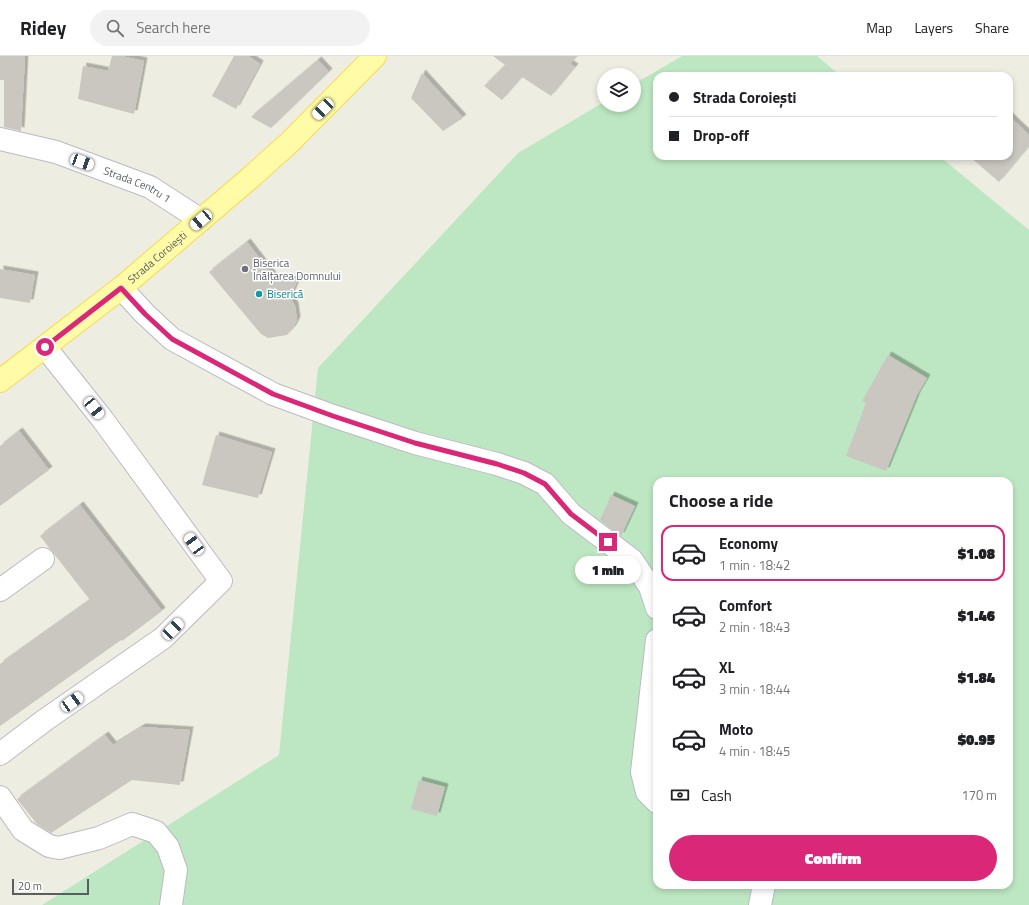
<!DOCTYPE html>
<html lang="en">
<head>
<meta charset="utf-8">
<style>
	:root { --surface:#fff; --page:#f2f2f2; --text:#202124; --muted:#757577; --line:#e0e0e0; --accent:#db2777 }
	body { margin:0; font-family:"Titillium Web",sans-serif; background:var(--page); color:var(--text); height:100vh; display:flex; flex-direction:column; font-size:15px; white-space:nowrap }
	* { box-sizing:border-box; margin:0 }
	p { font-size:13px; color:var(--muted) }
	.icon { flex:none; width:22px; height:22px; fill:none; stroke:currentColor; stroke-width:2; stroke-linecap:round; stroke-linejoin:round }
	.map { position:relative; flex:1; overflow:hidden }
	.sheet { position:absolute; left:653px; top:421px; width:360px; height:412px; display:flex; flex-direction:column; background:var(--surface); border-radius:12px; box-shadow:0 2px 6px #0003 }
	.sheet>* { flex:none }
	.banner { position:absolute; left:653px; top:16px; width:360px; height:88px; border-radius:12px; box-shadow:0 2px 6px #0003; display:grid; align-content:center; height:88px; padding:0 16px; background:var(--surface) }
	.fabs { position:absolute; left:597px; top:12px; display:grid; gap:8px }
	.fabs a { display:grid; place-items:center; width:44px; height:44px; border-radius:50%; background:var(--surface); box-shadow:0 2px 6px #0003; font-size:20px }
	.scale { position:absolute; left:12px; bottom:10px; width:77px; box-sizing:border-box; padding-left:4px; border:2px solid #5a5d63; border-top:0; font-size:11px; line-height:14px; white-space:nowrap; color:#5a5d63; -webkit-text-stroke:3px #fff; paint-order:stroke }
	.end { position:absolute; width:18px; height:18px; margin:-9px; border:5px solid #db2777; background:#fff; box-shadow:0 0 0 2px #fff }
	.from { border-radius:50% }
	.bubble { position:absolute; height:28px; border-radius:14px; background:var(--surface); box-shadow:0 2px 6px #0003; font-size:13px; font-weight:800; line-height:28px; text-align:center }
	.car { position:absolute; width:12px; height:24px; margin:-12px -6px; border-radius:5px; box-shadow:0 0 3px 1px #0007; background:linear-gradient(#fff 24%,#345 0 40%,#fff 0 76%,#345 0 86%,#fff 0) }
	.banner b { display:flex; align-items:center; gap:14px; height:38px; font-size:15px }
	.banner b+b { border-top:1px solid var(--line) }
	.banner i { width:10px; height:10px; background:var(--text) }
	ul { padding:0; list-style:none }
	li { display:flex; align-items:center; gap:12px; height:56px; margin:0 8px 6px; padding:0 8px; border:2px solid transparent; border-radius:12px }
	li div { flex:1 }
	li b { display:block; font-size:15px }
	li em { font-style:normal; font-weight:800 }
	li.active { border-color:var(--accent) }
	li>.icon { width:36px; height:36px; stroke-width:1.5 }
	h2 { padding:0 16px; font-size:18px; line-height:48px }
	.pay { display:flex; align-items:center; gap:10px; height:44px; padding:0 16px; font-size:15px }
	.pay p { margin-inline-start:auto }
	.cta { display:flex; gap:8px; margin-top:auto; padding:8px 16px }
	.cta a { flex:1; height:46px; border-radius:24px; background:var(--accent); color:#fff; font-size:16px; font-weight:800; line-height:46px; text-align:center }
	header { display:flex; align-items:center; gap:24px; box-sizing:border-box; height:56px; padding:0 20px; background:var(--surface); border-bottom:1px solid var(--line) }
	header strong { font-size:19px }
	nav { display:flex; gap:22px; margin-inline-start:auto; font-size:14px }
	.search { width:280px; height:36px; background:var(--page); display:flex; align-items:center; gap:10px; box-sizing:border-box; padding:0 14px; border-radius:22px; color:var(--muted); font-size:15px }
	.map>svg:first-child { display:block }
	.green { fill:#bde7c2; fill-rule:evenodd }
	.building { fill:#c9c7bf; filter:url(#shadow) }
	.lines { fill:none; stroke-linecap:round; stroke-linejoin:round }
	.minor-casing { stroke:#babbc1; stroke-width:24 }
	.primary-casing { stroke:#f6dc53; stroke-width:24 }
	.minor { stroke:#fff; stroke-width:22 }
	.primary { stroke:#fffba6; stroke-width:22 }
	.route { stroke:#db2777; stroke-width:5 }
	.worship-dot { fill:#6b7280; stroke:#fff; stroke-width:1.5 }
	.culture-dot { fill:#0f9aa8; stroke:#fff; stroke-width:1.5 }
	.labels { text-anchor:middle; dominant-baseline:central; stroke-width:3; stroke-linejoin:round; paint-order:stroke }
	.street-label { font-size:11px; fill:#5a5d63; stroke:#fff }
	.worship-label { font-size:11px; fill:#5b616d; stroke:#fff; text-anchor:start }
	.culture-label { font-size:11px; fill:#0d838f; stroke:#fff; text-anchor:start }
</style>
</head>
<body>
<header>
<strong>Ridey</strong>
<div class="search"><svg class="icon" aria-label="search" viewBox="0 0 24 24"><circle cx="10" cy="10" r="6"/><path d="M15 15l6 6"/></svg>Search here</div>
<nav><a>Map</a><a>Layers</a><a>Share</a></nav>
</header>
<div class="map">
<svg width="1029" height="849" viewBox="0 0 1029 849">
	<defs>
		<filter id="shadow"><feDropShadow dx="3.5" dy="-3.5" stdDeviation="0" flood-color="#0004"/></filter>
	</defs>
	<rect width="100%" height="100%" fill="#eeede2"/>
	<path class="green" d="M682,0h135l24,20h-184v80h282l90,74v675h-987l237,-150 39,-387 200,-215 86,-51v3h30v-21zM657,425h352v404h-352z"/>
	<path class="building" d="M0,0h25l-4,75 -17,-4v-47h-4z
		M112,0h9l23,5 -10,53 -56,-15 5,-33 25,5z
		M234,0h14l12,8 -24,45 -24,-13z
		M493,0h84l-7,8 5,3 -24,29 -29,-19 -20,23 -18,-14 21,-21z
		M318,4l11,12 -58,56 -20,-11z
		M422,17l41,45 -20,13 -32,-33z
		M1009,60l20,19v11l-30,36 -30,-26h40z
		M247,186l30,39 21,-2 -8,19 5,8 2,14 -4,8 -6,7 -19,3 -7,-4 -52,-62z
		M0,213l35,6 -5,28 -30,-5z
		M888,299l39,23 -10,17 -31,76 -40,-15 20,-53 -4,-2z
		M19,375l30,39 -49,36v-60z
		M216,379l56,17 -14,46 -56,-13z
		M611,439l24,11 -14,30 -21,-16z
		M80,449l82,106 -40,30 -1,-1 -121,86v-62l90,-64 -50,-64z
		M142,671l48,3 -10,55 -48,-5 -81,53 -14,-9 -20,-25 88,-64 8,10z
		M419,724l26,7 -8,29 -26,-7z"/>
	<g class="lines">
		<defs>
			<g id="minor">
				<path id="s1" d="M0,83l56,13 94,35 51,33"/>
				<path d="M121,232l24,26 27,25 101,55 60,22 82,27 82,21 27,9 21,11 26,30 61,46 18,27 7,21"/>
				<path d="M0,534l43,-31"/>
				<path d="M657,584l-15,132 5,20 10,10"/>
				<path d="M0,698l45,-34 118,-82 58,-57 -118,-161 -58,-73"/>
				<path d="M0,741l23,33 26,16 10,2 40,-10 33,-14 24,8 12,15 8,23 -5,35"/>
				<path d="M760,849l4,-20"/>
			</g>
			<g id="primary">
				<path id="s2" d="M0,325l121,-93 129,-110 40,-36 85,-86"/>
			</g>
		</defs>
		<use href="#minor" class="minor-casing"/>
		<use href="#primary" class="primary-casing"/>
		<use href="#minor" class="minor"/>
		<use href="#primary" class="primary"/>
	</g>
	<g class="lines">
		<path class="route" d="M45,291l76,-59 24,26 27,25 101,55 60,22 82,27 82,21 27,9 21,11 26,30 37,28"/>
	</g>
	<circle class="worship-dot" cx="245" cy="213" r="4"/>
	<circle class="culture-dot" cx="259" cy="238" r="4"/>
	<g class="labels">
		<g class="street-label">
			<text stroke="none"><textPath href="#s1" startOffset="145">Strada Centru 1</textPath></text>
			<text stroke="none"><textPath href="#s2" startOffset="200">Strada Coroiești</textPath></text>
		</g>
		<g class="worship-label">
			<text x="253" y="207">Biserica<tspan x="253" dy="13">Înălțarea Domnului</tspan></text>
		</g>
		<g class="culture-label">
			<text x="267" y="238">Biserică</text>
		</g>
	</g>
</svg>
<div class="fabs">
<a><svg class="icon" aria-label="layers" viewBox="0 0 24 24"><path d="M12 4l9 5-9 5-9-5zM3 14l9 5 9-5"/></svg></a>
</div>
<div class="scale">20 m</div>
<i class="end from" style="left:45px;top:291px"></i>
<i class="end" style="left:608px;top:486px"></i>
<div class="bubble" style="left:575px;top:500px;width:66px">1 min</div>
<i class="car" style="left:323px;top:53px;rotate:225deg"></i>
<i class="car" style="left:82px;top:106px;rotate:110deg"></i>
<i class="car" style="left:201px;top:164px;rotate:230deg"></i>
<i class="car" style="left:94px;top:352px;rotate:141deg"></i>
<i class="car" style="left:194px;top:488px;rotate:324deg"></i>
<i class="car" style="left:173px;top:573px;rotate:45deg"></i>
<i class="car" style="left:72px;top:646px;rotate:55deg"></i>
<div class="banner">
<b><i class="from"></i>Strada Coroiești</b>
<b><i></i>Drop-off</b>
</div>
<section class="sheet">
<h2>Choose a ride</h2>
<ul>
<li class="active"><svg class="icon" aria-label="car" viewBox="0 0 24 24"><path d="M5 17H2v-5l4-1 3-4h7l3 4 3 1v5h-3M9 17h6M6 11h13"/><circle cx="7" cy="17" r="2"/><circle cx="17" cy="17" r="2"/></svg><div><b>Economy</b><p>1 min · 18:42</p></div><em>$1.08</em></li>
<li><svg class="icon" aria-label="car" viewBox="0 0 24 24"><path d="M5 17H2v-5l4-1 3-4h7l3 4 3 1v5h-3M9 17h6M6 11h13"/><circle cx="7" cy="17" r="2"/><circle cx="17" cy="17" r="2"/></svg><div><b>Comfort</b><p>2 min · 18:43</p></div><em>$1.46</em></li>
<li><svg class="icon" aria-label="car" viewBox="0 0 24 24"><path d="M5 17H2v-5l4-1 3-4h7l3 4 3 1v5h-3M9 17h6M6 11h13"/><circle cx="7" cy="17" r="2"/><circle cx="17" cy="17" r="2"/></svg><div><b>XL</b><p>3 min · 18:44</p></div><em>$1.84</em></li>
<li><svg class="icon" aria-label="car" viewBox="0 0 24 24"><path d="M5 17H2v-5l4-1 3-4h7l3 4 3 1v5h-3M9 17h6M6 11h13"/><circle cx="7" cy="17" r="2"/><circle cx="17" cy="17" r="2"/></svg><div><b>Moto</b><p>4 min · 18:45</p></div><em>$0.95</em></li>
</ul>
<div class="pay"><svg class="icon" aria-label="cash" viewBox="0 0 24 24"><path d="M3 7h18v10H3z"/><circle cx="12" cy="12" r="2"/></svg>Cash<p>170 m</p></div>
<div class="cta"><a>Confirm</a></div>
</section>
</div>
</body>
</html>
